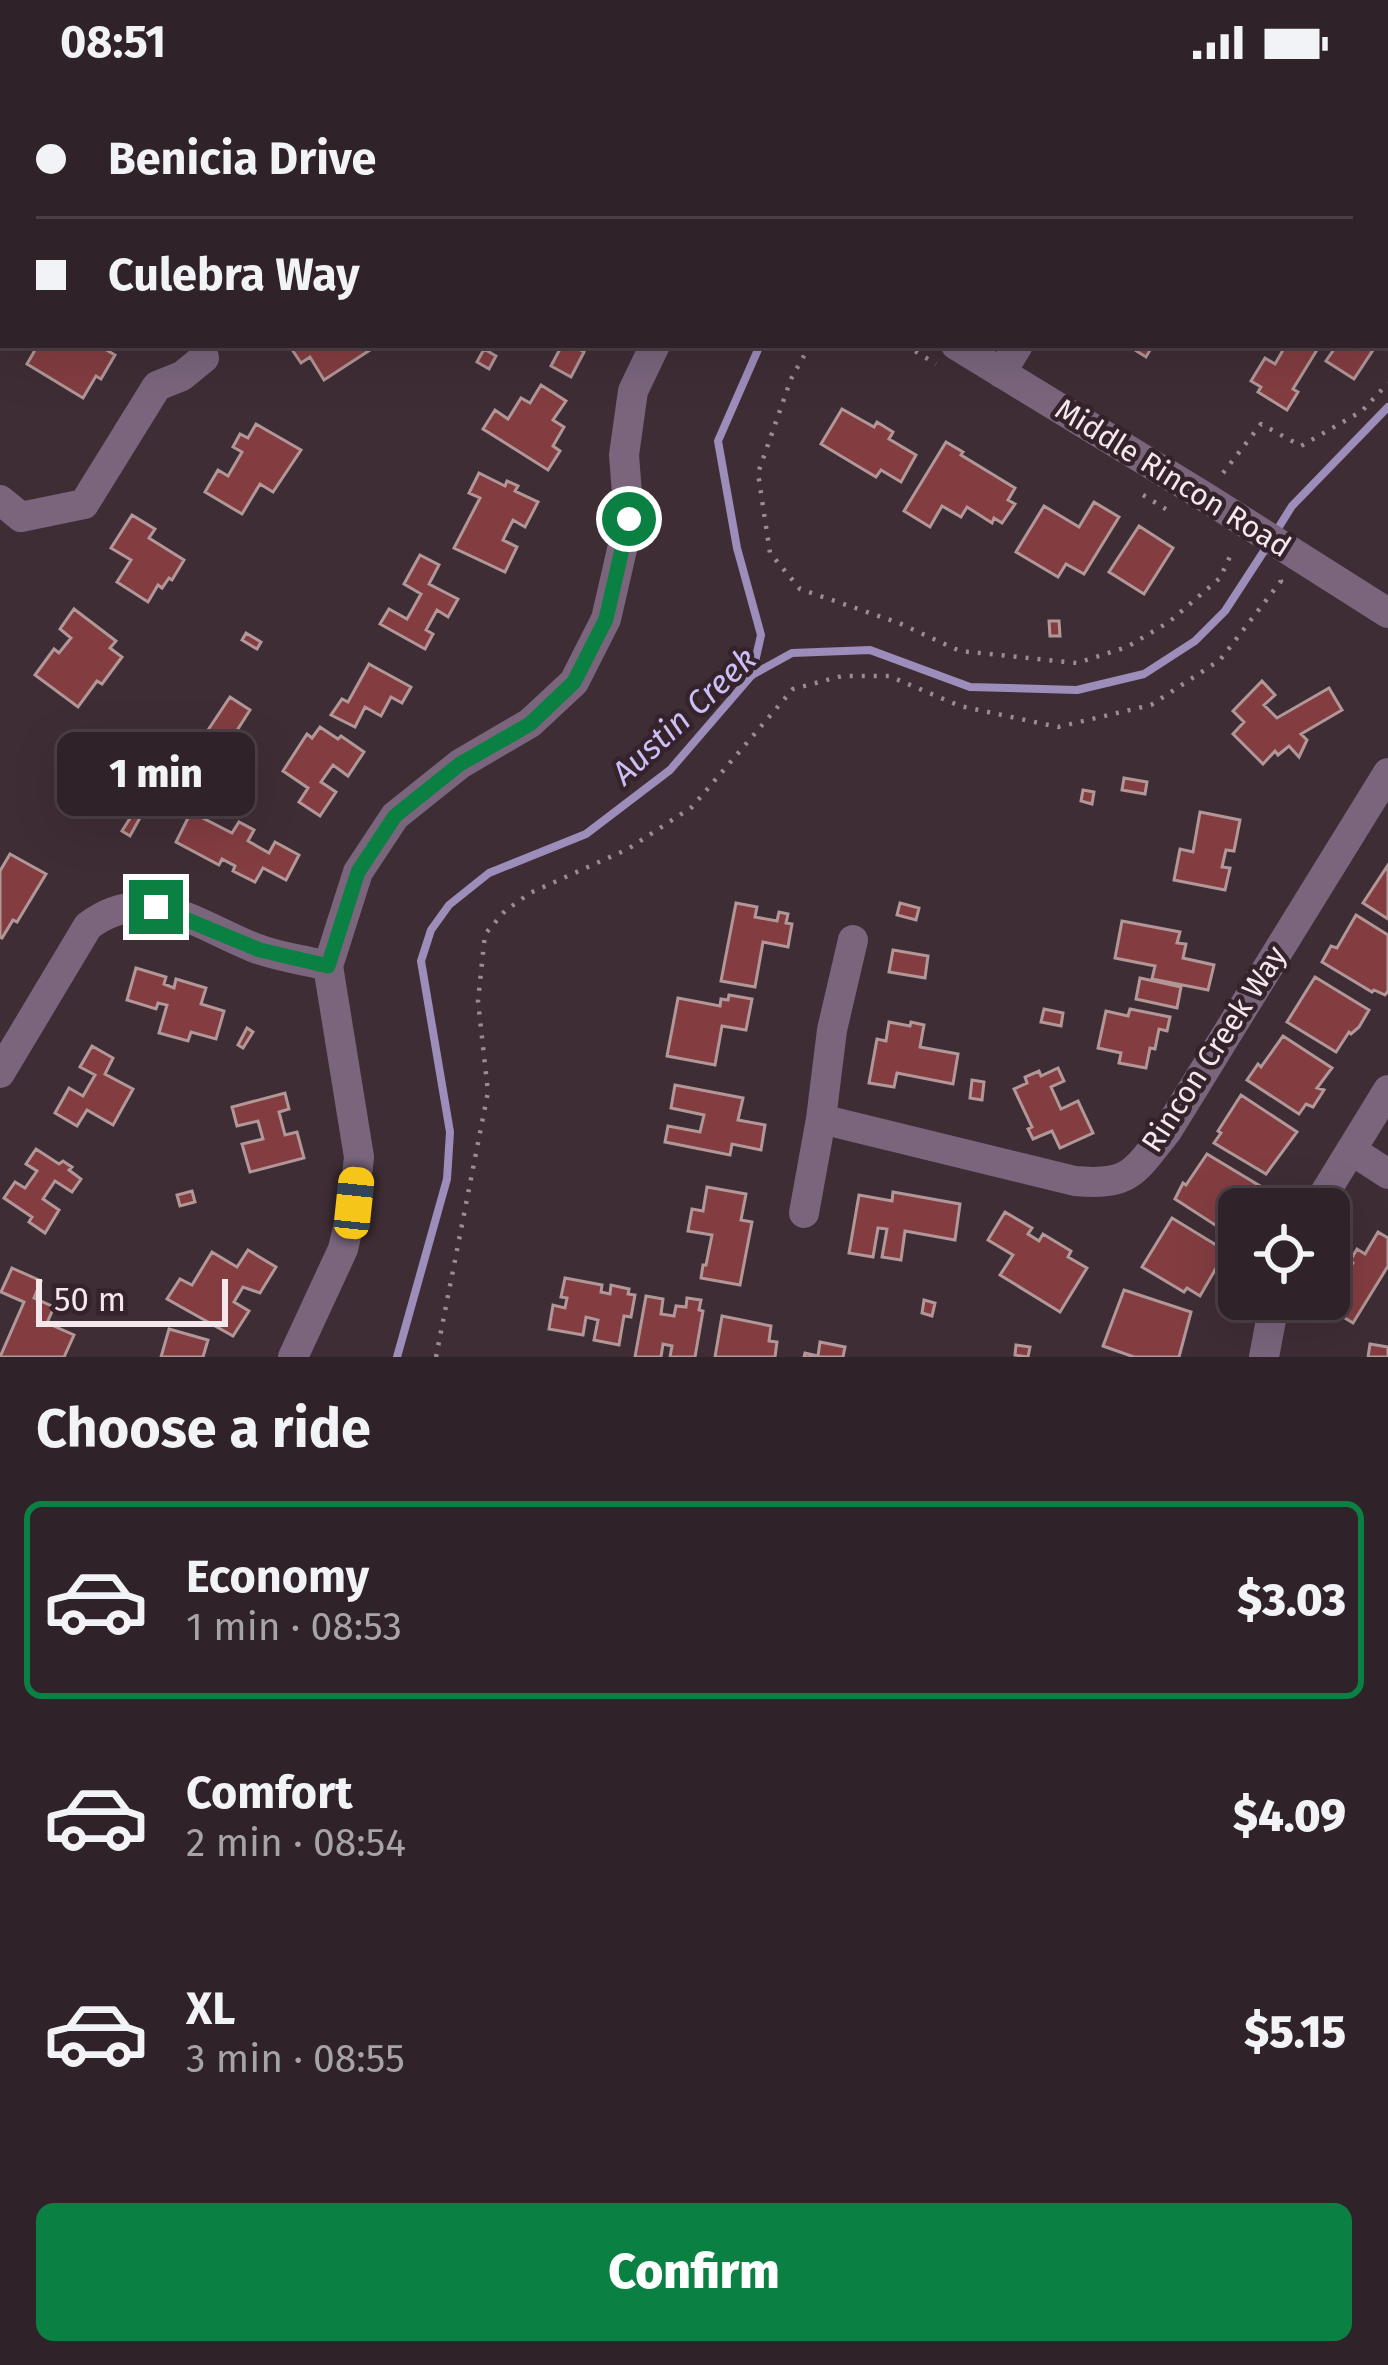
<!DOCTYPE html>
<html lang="en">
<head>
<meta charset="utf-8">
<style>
	:root { --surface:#2f2228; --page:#3b2f34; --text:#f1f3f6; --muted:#a7a4a8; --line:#4a3f45; --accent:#0b8043 }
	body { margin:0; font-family:"Fira Sans",sans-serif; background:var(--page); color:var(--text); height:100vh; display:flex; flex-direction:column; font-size:45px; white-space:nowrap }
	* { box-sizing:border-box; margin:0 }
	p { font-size:39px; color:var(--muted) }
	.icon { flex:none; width:66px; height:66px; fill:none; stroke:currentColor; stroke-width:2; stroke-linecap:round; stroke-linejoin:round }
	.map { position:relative; height:1273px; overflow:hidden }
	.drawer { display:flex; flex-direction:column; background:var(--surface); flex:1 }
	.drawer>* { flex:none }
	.hud { position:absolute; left:0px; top:0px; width:1389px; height:264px; box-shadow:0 12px 48px #0002,0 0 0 3px var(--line); display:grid; align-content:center; height:264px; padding:0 36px; background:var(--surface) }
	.tools { position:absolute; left:1218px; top:1104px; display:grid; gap:24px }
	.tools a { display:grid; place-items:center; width:132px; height:132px; border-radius:18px; background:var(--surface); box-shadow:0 12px 48px #0002,0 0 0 3px var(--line); font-size:60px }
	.scale { position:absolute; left:36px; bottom:30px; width:192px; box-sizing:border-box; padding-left:12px; border:6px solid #f4e8ed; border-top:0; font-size:33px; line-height:42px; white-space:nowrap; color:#f4e8ed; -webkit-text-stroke:9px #35232b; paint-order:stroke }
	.end { position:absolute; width:54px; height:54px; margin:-27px; border:15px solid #0b8043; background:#fff; box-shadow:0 0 0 6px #fff }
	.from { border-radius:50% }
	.bubble { position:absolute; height:84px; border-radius:18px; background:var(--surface); box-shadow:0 12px 48px #0002,0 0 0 3px var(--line); font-size:39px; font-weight:800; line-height:84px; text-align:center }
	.car { position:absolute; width:36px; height:72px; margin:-36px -18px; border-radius:15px; box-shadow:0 0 9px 3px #0007; background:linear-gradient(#f5c518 24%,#345 0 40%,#f5c518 0 76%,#345 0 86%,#f5c518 0) }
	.hud b { display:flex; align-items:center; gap:42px; height:114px; font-size:45px }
	.hud b+b { border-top:3px solid var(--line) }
	.hud i { width:30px; height:30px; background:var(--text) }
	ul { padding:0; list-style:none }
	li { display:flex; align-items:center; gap:36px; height:198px; margin:0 24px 18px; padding:0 12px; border:6px solid transparent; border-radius:18px }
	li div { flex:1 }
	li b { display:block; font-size:45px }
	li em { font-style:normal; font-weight:800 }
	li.selected { border-color:var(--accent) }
	li>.icon { width:108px; height:108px; stroke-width:1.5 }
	h2 { padding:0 36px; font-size:54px; line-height:144px }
	.button { display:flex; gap:24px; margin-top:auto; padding:24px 36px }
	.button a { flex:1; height:138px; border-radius:18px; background:var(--accent); color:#fff; font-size:48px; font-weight:800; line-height:138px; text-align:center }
	.status { display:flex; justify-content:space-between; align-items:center; height:84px; padding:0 60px; background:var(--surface); direction:ltr }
	.status svg { height:33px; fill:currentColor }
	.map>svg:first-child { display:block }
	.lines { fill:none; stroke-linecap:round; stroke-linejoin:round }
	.stream { stroke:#9c8dbb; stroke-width:8 }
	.building { fill:#833d41; stroke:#b19797; stroke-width:3 }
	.path { stroke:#9b8c93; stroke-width:4.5; stroke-dasharray:3 9; stroke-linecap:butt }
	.minor { stroke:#7a657d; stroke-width:30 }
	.route { stroke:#0b8043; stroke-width:15 }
	.labels { text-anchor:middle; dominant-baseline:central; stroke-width:9; stroke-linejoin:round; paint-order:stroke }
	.street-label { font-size:30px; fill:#f4e8ed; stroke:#35232b }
	.water-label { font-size:33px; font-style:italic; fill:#cbbff6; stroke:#35232b }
</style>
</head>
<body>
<div class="status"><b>08:51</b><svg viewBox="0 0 49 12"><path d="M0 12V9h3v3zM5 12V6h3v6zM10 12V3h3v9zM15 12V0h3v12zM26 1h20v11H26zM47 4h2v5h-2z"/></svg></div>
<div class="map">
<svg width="1388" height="1273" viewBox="0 0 1388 1273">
	<rect width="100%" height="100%" fill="#3f2d35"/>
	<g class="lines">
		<path class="stream" d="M787,0l2,3
			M1277,446l15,-24 96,-99
			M752,591l9,-40 -24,-87 -19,-107 42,-96
			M397,1273l50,-178 3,-47 -29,-171 10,-31 18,-25 40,-32 97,-39 84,-64 82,-95 40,-22 78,-3 100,37 107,3 67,-16 51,-33 30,-30 41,-63"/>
	</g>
	<path class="building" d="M38,261h67l-2,3 12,7 -14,24 -5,-3 -13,22 -56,-34z
		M289,261h82l2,3 -49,32 -14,-23 -9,6z
		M551,261h21l12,7 -13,25 -20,-11 9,-17z
		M1127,261h26l-7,12z
		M1286,261h34l-27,44 5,3 -11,18 -29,-18 3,-5 -10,-6 14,-23 10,6z
		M1337,261l38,2 -21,32 -28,-18z
		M484,265l12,7 -7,13 -12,-7z
		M541,301l25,16 -13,19 11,7 -11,19 7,5 -12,19 -65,-41 12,-19 13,9 13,-21 9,5z
		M842,325l32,18 3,-5 16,10 -4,7 27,16 -15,27 -20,-12 -5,7 -55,-33z
		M256,340l45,26 -28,42 -13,-8 -18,30 -37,-22 13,-22 10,6 14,-24 -9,-5 7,-13 8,4z
		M946,358l17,10 -2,3 54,33 -7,12 7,4 -13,19 -8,-5 -2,5 -25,-16 -6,10 -19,-11 -12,21 -26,-16z
		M479,389l26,13 2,-5 11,5 -3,5 23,11 -13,25 -12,-7 -10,20 14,7 -12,25 -51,-24 26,-50 -11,-5z
		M1094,418l25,15 -35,57 -18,-10 -8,13 -42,-25 28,-46 35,21z
		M132,431l23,14 -6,9 35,22 -12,20 -3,-2 -7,10 -4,-3 -10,17 -31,-20 14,-22 -20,-12z
		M1139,442l34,22 -29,46 -35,-22z
		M420,471l19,10 -10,19 29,15 -10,18 -11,-7 -11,20 7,4 -8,15 -45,-25 9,-15 18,10 14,-25 -17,-10z
		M74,525l42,32 -6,7 12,9 -20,27 -5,-3 -19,26 -43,-32 19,-26 5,4 12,-15 -11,-9z
		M1049,537h10l1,15h-10z
		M246,549l15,9 -4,7 -15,-9z
		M369,580l42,23 -9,16 -11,-6 -10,19 -16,-9 -10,20 -24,-12 11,-16 6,3z
		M1262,597l13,14 -11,10 13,13 52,-30 13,22 -41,24 6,6 -8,17 -10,-11 -11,9 -3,-4 -12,13 -30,-30 11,-12 -11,-11z
		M230,613l20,13 -35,55 -21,-14z
		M320,643l18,12 3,-3 23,16 -16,24 -15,-11 -12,17 15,10 -16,24 -21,-14 9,-14 -25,-17 24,-37 5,4z
		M1124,694l23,4 -2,12 -23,-4z
		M157,701l12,6 -7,13 -12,-5z
		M1083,706l11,2 -2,12 -11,-3z
		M134,728l7,4 -11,20 -8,-5z
		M191,728l41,21 7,-11 15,8 -6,11 21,12 6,-11 24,13 -13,25 -23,-12 -8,14 -22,-11 2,-5 -13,-7 -3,6 -43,-23z
		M1200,728l40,8 -6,31 -8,-1 -4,17 8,1 -5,22 -51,-10 6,-31 13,3z
		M10,770l36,20 -29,48 -4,-2 -11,18 -2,-1v-66z
		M1388,781v54l-25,-16z
		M736,819l21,4 -2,10 22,4 2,-9 9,2 -2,9 6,1 -4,23 -25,-5 -8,45 -34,-6z
		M900,819l19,5 -3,12 -19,-5z
		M1356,831l32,20v56l-3,4 -11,-5 -2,2 -50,-30 9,-16 6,2z
		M1122,837l58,11 -3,11 9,1 -3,14 31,7 -6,25 -56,-11 3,-13 -40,-8z
		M893,866l35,6 -3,22 -36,-6z
		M136,884l30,9 -2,7 10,4 2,-9 30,9 -5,16 23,7 -8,28 -25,-7 -3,9 -29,-8 8,-28 -9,-2 -2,6 -29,-9z
		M1315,893l54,33 -10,17 -8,7 -2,-2 -13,20 -49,-30z
		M1140,894l41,9 -4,21 -41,-9z
		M729,911l23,4 -6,31 -24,-4 -7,39 -48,-9 11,-58 42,8 1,-7 7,1z
		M1044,925l19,4 -2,13 -20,-4z
		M1130,925l40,8 -3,14 -8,-2 -4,20 -5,-1 -4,20 -27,-5 2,-10 -23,-5 8,-37 22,5z
		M889,938l21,4 1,-4 13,3 -4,22 38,7 -5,30 -56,-11 -3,14 -25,-4 8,-44 9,2z
		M247,944l6,4 -10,16 -5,-3z
		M1283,952l49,32 -15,20 7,2 -11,17 -7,-3 -7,10 -52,-34 11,-16 3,3z
		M92,962l21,12 -8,16 28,15 -20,36 -26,-15 -10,16 -22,-13 14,-25 14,8 12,-21 -15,-8z
		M1058,984l6,13 -13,6 10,22 17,-8 15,32 -33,15 -8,-17 -19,8 -5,-10 4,-2 -18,-38 13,-6 -2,-6 14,-6 2,5z
		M972,996l12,2 -2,18 -12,-2z
		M675,1001l68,13 -5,22 27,5 -4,25 -29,-6 -2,11 -65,-13 3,-16 32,6 4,-17 -33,-7z
		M285,1009l4,16 -10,3 6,23 12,-3 7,26 -54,14 -8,-28 21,-5 -5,-18 -21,5 -5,-19z
		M1241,1011l56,37 -31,42 -52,-31 7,-10 -3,-2z
		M36,1065l23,15 4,-3 9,6 -3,3 12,9 -9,13 -17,-11 -12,18 16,11 -14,23 -16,-11 3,-5 -28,-19 11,-16 10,6 12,-17 -11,-7z
		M1207,1070l53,32 -15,19 5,4h-11v14l-6,-2 -7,11 -51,-33 8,-16 3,2z
		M707,1103l39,7 -5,26 11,2 -12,63 -39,-7 2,-13h3l6,-30 -24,-4 4,-22 11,2z
		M192,1107l3,11 -15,4 -3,-11z
		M893,1108l67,12 -5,36 -50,-9 -4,29 -19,-3 5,-28 -9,-1 -5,29 -24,-4 10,-58 33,6z
		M1005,1128l27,16 -4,6 11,7 4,-7 28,17 -3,6 19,11 -27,44 -60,-37 13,-20 -25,-15z
		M1172,1134l54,33 -26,45 -13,-8 -3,4 -42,-25z
		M1378,1148l10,6v28l-35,57 -18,-11 5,-9 -11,-6v-5l15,-24 4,3 5,-8 -3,-2 7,-12 8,5z
		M248,1166l28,17 -16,26 -17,-6 -9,15 15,9 -16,25 -66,-37 13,-20 12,6 20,-33 25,15z
		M12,1184l29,13 -7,17 20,9 -7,16 27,12 -10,22h-64l24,-55 -23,-10z
		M565,1194l37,7 -1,7 9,2 1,-9 18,4 -1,5 7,1 -4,22 -7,-1 -5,29 -25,-5 4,-20 -12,-3 -3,18 -34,-6 4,-24 12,3 2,-10 -6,-1z
		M1124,1206l67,22 -12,45h-45l-31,-11z
		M646,1212l17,3 -2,15 13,2 2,-10 10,1 1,-9 14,2 -2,10 4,1 -8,46h-25l2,-11 -9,-2 -2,13h-26z
		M924,1216l11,3 -3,13 -10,-3z
		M722,1232l49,10 -2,15 8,1 -2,15h-60z
		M169,1245l39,11 -5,17h-42z
		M820,1258l25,5 -2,10h-39l1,-4 13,3z
		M1370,1260l18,3v10h-20z
		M1016,1261l14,2 -2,10 -13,-2z"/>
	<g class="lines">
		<path class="path" d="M581,0l5,3
			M810,261l-19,34 -33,94 12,80 30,36 99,34 61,28 117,12 50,-16 42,-25 51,-44 13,-28
			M905,261l31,19
			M1223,389l38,-49 40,22 61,-35 26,-28
			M1143,411l26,16
			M436,1273l52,-265 -10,-91 7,-67 20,-23 25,-18 98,-44 64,-42 101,-118 49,-13h47l71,30 98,21 93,-22 69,-45 61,-79 -2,-2"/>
		<path class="minor" d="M538,0l4,3
			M460,3l2,-3
			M838,3l2,-3
			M1184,3l2,-3
			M956,261l249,152 183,116
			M1001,289l17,-28
			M0,416l21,17 63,-13 73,-118 25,-10 22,-18
			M0,989l88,-147c58,-44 109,-1 167,22 23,9 49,12 73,18
			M821,1035l254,62c56,5 59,-9 92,-50l221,-358
			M1351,1066l37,24
			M1315,1125l73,-119
			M804,1129l17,-94 11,-89 21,-90
			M293,1273l50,-108 11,-46 5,-46 -31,-191 30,-94 37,-56 65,-52 70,-41 44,-41 32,-63 23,-100 -5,-64 9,-64 22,-46
			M1264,1273l11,-58"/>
	</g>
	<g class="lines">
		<path class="route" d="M156,823l104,43 68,16 30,-94 37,-56 65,-52 70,-40 44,-42 32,-63 23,-100"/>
	</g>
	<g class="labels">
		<g class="street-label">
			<text transform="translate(1173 394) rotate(32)">Middle Rincon Road</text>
			<text transform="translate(1214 965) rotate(-57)">Rincon Creek Way</text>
		</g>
		<g class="water-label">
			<text transform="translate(684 632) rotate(-43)">Austin Creek</text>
		</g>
	</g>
</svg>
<div class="tools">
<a><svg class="icon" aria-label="locate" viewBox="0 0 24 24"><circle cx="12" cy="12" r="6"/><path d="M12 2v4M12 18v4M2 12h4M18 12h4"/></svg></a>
</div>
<div class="scale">50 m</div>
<i class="end from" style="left:629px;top:435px"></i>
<i class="end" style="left:156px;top:823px"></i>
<div class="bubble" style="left:57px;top:648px;width:198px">1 min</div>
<i class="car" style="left:354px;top:1119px;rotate:6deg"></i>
<div class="hud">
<b><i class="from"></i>Benicia Drive</b>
<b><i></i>Culebra Way</b>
</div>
</div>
<section class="drawer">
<h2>Choose a ride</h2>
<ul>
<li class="selected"><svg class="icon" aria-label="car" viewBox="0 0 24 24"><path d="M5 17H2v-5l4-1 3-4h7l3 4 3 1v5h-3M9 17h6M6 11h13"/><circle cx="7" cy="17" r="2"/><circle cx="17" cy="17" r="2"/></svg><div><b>Economy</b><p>1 min · 08:53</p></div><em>$3.03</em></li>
<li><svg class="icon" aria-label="car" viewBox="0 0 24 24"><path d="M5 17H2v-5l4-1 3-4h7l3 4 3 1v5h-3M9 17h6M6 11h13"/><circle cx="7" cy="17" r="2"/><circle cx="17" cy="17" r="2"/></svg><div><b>Comfort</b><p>2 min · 08:54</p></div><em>$4.09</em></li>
<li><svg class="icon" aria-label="car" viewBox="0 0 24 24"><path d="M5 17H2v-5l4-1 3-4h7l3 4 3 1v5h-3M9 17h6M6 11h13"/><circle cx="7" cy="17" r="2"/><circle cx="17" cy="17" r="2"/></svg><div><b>XL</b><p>3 min · 08:55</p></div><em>$5.15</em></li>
</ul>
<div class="button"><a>Confirm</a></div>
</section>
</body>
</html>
